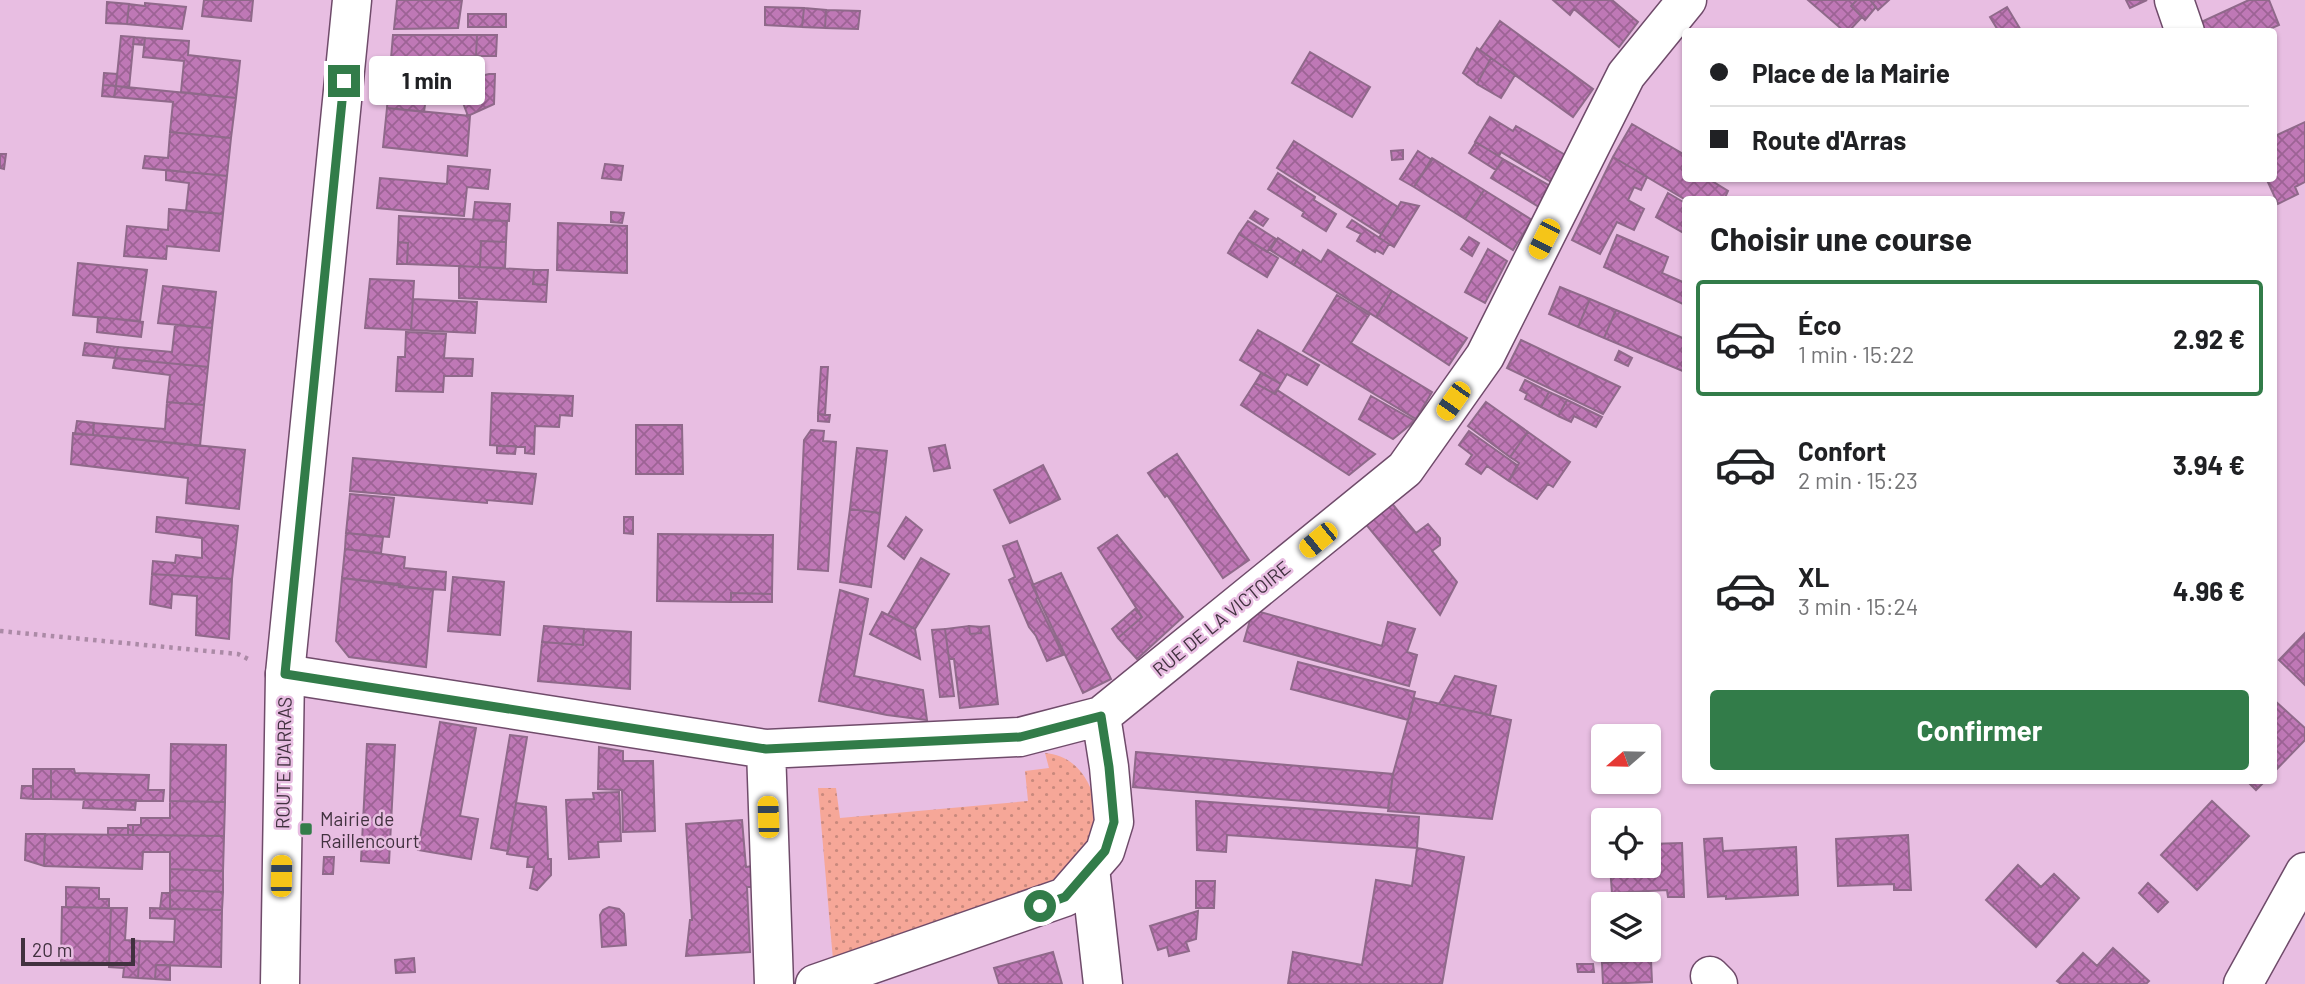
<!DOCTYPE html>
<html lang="fr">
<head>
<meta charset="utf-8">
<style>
	:root { --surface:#fff; --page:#f2f2f2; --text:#202124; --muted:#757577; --line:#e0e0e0; --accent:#327c49 }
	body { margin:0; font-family:Barlow,sans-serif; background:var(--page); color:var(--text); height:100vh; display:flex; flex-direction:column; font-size:26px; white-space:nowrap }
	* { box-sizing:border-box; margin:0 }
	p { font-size:23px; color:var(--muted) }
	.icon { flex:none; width:38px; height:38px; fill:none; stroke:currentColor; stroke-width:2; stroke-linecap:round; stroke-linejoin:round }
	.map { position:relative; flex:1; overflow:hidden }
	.panel { position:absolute; left:1682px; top:196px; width:595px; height:588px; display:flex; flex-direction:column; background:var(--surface); border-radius:7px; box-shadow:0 2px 5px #0004 }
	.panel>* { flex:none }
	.guide { position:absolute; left:1682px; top:28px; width:595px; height:154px; border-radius:7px; box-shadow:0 2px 5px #0004; display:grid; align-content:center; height:154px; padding:0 28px; background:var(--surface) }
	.needle { width:46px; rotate:250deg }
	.tools { position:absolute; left:1591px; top:724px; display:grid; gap:14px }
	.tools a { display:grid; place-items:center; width:70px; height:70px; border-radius:7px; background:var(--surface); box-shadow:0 2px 5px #0004; font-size:35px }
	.scale { position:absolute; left:21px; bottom:18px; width:114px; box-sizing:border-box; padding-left:7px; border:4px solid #41313f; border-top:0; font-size:19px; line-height:24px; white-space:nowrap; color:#41313f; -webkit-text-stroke:5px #e8bee2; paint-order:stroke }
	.end { position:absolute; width:32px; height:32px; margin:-16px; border:9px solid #327c49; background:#fff; box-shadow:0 0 0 4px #fff }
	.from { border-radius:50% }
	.bubble { position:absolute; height:49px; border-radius:7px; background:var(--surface); box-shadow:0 2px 5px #0004; font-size:23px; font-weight:700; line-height:49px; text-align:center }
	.car { position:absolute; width:21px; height:42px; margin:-21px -10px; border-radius:9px; box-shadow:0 0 5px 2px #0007; background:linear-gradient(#f5c518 24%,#345 0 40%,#f5c518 0 76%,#345 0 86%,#f5c518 0) }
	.guide b { display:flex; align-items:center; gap:24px; height:66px; font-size:26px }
	.guide b+b { border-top:2px solid var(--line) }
	.guide i { width:18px; height:18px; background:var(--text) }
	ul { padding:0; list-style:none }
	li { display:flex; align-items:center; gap:21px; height:116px; margin:0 14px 10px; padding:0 14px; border:4px solid transparent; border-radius:7px }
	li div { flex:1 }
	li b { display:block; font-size:26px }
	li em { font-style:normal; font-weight:700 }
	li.current { border-color:var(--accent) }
	li>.icon { width:63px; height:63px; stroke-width:1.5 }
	h2 { padding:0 28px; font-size:32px; line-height:84px }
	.button { display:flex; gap:14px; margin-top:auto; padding:14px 28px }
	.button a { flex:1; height:80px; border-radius:7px; background:var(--accent); color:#fff; font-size:28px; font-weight:700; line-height:80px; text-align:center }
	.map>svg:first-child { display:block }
	.grass { fill:url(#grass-dots) }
	.building { fill:url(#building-cross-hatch); stroke:#8f698a; stroke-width:2 }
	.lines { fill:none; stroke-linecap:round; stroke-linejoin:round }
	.minor-casing { stroke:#6f4b6a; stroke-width:41 }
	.major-casing { stroke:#6f4b6a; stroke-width:41 }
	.path { stroke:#ab8aa6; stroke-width:4.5; stroke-dasharray:3.5 5; stroke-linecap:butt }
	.minor { stroke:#fff; stroke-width:38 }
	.major { stroke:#fff; stroke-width:38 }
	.route { stroke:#327c49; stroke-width:9 }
	.poi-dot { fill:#327c49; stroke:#e8bee2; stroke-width:2.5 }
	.labels { text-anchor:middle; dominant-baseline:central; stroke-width:5; stroke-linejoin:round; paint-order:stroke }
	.street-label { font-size:19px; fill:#41313f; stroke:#e8bee2 }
	.poi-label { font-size:19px; fill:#41313f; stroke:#e8bee2; text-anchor:start }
</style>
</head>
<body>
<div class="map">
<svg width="2305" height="984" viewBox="0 0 2305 984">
	<defs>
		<pattern id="grass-dots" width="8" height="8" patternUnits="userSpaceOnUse" patternTransform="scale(1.75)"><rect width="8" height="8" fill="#f6a798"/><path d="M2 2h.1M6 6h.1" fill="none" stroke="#c9897d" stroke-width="1.8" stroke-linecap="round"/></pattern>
		<pattern id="building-cross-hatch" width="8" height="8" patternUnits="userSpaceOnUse" patternTransform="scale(1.75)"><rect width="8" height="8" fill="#bf78b6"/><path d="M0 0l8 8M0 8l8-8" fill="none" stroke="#9d6395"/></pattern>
	</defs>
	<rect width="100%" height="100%" fill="#e8bee2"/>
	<path class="grass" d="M1045,753c46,3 63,63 44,100 -4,9 -15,18 -22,25l-234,82 -15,-172h18l4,30 188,-17 -3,-30 24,-3z"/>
	<path class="building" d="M204,0h49l-2,21 -49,-5z
		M397,0h65l-4,28 -64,1z
		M1553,0h59l26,22 -19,25 -45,-38 -4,6z
		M1808,0h49l-6,6 11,11 -14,15h-3z
		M1857,0h13l6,7 -11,13 -14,-14z
		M1870,0h19l-11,10z
		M2126,0h21l-17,8z
		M2249,0h20l10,25 -16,7h-60l-4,-9z
		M107,2l22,2 -2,20 -21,-1z
		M145,3l41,4 -4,22 -55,-5 2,-20 16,2z
		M765,7l39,1 -2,19 -37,-2z
		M2007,7l15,25h-23l-9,-15z
		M804,8l22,2 -1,18 -23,-1z
		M826,10l34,1 -2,18 -33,-1z
		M468,14h38v13h-38z
		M1500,21l93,68 -20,28 -93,-67z
		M393,35h84l-1,21 -34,1 -4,28h-5l-1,9 -5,-1 -1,5 -38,-4z
		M477,35h20l-1,21h-20z
		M121,36l13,1 -5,51 -13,-2z
		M134,37l11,1 -1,7 -11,-1z
		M145,38l44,3 -1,14 52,6 -4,37 -55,-6 3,-31 -41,-4z
		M1477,48l14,10 -14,26 -14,-11z
		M1310,52l60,35 -18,30 -60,-34z
		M1491,58l24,17 -14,23 -24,-14z
		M104,73l13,1 -1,12 -13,-1z
		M489,74h6l-1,30 -26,12 -13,-34z
		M103,85l13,1 -2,11 -12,-1z
		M116,86l120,12 -5,40 -61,-6 3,-30 -59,-5z
		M388,94l38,4 -2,14 -37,-4z
		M387,108l83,8 -3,40 -84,-9z
		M1490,117l23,14 3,-5 51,30 -16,26 -50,-30 -2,4 -24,-14z
		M2305,122v60l-10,5 3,7 -20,10 -12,-26h7v-41z
		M1632,124l53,31v23h22l21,13 -4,9h-38l-73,-43z
		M170,132l61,6 -4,38 -84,-8 2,-12 23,2z
		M1294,141l104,66 -17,27 -104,-66z
		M1476,142l27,17 -7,11 -27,-17z
		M1403,150v9l-11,1 -1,-9z
		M1418,151l14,9 -18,27 -14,-8z
		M0,154h6l-2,15 -4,-1z
		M1613,157l34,20 -6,13 -7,-3 -6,13 16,9 -10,21 -17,-8 -17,32 -28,-14z
		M1432,158l52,32 -19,29 -51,-32z
		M1503,159l47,27 -11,21 -48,-29z
		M605,164l18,2 -2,14 -19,-2z
		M448,166l42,4 -2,19 -21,-2 -3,29 -87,-8 3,-30 67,6z
		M166,170l61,6 -4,38 -37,-3 3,-28 -23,-3z
		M1278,173l37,24 -1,3 22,14 -10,17 -24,-15 2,-4 -36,-23z
		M1484,190l48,30 -19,30 -48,-31z
		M1668,193l17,10v23l-3,6 -26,-15z
		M475,202l35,2 -1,17 -36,-1z
		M1401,202l18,4 -25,41 -15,-9z
		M169,209l54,5 -4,37 -52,-5 -1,13 -42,-3 3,-30 41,4z
		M1255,211l13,8 -5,7 -13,-8z
		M611,212l13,1 -2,10 -11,-1z
		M399,216l108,5 -1,21 -25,-1 -1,26 -73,-3 1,-21 -10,-1z
		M1352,220l37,24 -6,10 -7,-4 -1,2 -18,-11 4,-7 -14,-7z
		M1248,221l28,18 -9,13 -28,-18z
		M558,223l69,3v47l-70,-3z
		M1239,234l39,24 -11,19 -39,-24z
		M1617,235l51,22 -6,16 23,10v22l-81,-38z
		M1469,237l10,6 -7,13 -11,-7z
		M1278,238l23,15 -7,12 -24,-15z
		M481,241l25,1 -1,26 -25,-1z
		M398,242l10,1 -1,21h-10z
		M1488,249l19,12 -22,42 -20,-11z
		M1303,250l18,12 7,-12 64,41 -16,26 -82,-52z
		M78,263l69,7 -7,51 -67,-6z
		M459,266l75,4 -1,14 14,1 -1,17 -87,-4z
		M534,270h14l-1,15 -14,-1z
		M370,279l44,2 -3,49 -46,-2z
		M163,286l53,6 -4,36 -54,-5z
		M1560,287l30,12 -12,28 -29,-13z
		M1392,291l75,47 -18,27 -73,-48z
		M1337,295l32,20 -18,28 81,49 -16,27 -113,-68z
		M413,299l64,3 -2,31 -64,-3z
		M1590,299l26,11 -12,28 -26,-11z
		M1616,310l69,29v33l-81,-34z
		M98,317l45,5 -2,15 -44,-5z
		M175,325l37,3 -4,39 -93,-9 3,-11 54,5z
		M1258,330l61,35 -12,20 -20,-11 -6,10 -41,-24z
		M406,332l40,2 -2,24 29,1 -1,17h-28l-1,16 -47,-1 2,-34h7z
		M1521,340l99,47 -17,27 -96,-46z
		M85,343l33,4 -3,11 -32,-3z
		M1619,351l13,7 -4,8 -13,-6z
		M115,358l93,9 -4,38 -37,-3 3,-27 -57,-7z
		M821,367h7l-3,48 -7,-1z
		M1261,373l20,11 -6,10 -20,-11z
		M1525,380l24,12 -8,15 -16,-8 2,-5 -7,-4z
		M1255,383l20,11 2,-4 98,64 -26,21 -108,-70z
		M1549,392l18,8 -9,16 -17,-9z
		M492,393l81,3 -1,20 -12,-1 -1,12 -24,-1 -1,28 -9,-1v-6l-35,-2z
		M1371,396l44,25 -22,18 -34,-20z
		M1567,400l35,17 -6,10 -22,-11 -3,6 -13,-6z
		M167,402l37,3 -4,41 -107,-11 1,-12 71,6z
		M1486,402l42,30 -18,25 -42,-31z
		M818,414l12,1 -1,7 -11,-1z
		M77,421l17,2 -1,12 -18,-1z
		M636,425h46l1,49h-47z
		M811,430l13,1 -1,10 13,1 -8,129 -30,-2 6,-129z
		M1469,431l48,34 -8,16 -22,-15 -6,8 -15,-10 6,-9 -13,-10z
		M1528,432l42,30 -17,25 -5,-3 -11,15 -28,-18 10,-18 -9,-6z
		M73,433l172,17 -6,59 -53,-6 2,-25 -117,-14z
		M945,445l5,23 -16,3 -5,-23z
		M497,446h19l-1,8 -18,-1z
		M857,448l30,3 -7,62 -30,-4z
		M1177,454l72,106 -26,18 -56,-83 -2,2 -17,-24z
		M353,458l183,16 -4,30 -45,-4v3l-137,-12z
		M1043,465l17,34 -50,24 -16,-33z
		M350,494l44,4 -5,39 -43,-4z
		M1390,501l26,32 12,-9 12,14v7l-8,6 25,31 -17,33 -76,-93z
		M850,509l30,4 -9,74 -31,-5z
		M157,517l81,9 -6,53 -80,-5 1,-13 22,2 1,-8 26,3v-20l-46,-6z
		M624,517h9v17l-9,-1z
		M906,517l16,13 -18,29 -16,-13z
		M346,533l37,4 -2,16 -36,-4z
		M658,534l115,1 -1,59 -41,-1v9l-74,-1z
		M1117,535l66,82 -46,42 -19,-21 24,-21 -44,-69z
		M1017,541l21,56 -2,2 27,56 -16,6 -11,-25 -7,-9 -20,-47 6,-3 -12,-31z
		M345,549l60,8 -1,11 42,4 -1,18 -46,-3 1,-3 -58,-6z
		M921,558l28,16 -34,55 -27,-14z
		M1061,573l50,106 -28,14 -51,-108z
		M152,574l80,5 -3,60 -33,-4 1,-39 -25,-2 -1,14 -21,-4z
		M453,577l51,5 -4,53 -52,-4z
		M342,578l91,12 -7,77 -77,-10 -13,-16z
		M840,590l28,9 -14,77 69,14 4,30 -40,-5 -68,-14z
		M731,593l41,1v8h-41z
		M1135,609l7,8 -24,21 -6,-9z
		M1253,610l129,36 6,-24 27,7 -8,23 10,3 -8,31 -165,-45z
		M882,612l33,17 5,30 -50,-25z
		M544,626l40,3 -1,16 -41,-3z
		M969,626l1,8 11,-1v-6l8,-1 9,78 -38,4 -6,-49h-5l-4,-30z
		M969,626l12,1v6l-11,1z
		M584,629l47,3 -1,57 -92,-8 4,-39 41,3z
		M945,629l9,67 -14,1 -8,-67z
		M2305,633v52l-26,-25z
		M1298,662l117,30 -7,28 -117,-31z
		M1455,676l41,10 -6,29 -51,-11z
		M1414,698l97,22 -19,99 -104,-8 5,-37z
		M2274,700l31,28v12l-32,33z
		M440,722l36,6 -16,88 18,3 -7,40 -53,-9z
		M510,735l17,2 -19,114 -17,-3z
		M171,744l55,1 -1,57 -55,-1z
		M367,744l28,1 -6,118 -28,-2z
		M599,747l24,4v10h30l2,70 -32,1 -1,-42 -24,-1z
		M1136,752l257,22 -5,34 -255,-21z
		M33,769h18v30h-18z
		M51,769h23l1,4 74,2 -1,15h16l-1,11 -112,-2z
		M2246,780h20l-10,10z
		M22,786h11v13l-12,-1z
		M619,792l2,49 -23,1 1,15 -30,2 -3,-59 28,-1 -1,-6z
		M84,800h52l-1,10 -52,-2z
		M170,801l55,1 -1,34 -91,-1v-10h8v-7h29z
		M1196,801l223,16 -2,31 -190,-13 -1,17 -29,-2z
		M2212,801l37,35 -52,54 -36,-35z
		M516,803l30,4 2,52h3v16l-14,15 -7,-2 4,-21h-7l1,-10 -21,-3z
		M742,820l4,47 7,-1 2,21h-8l3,65 -64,4 4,-36h2l-6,-96z
		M128,825h5v10h-5z
		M108,828h20v7h-20z
		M26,834h19l-1,32 -19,-6z
		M45,834l179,2 -1,35 -53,-2v-17h-27l-1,17 -98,-3z
		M1908,835l3,55h-17v-6l-56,2 -2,-47z
		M1722,838l1,13 73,-4 2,48 -72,4v-3l-18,1 -4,-58z
		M1682,843l2,54h-16l-1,-7 -55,3 -2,-27h38v-22z
		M1598,846h5v18h-4z
		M1417,848l47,9 -22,127h-154l5,-32 69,13 14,-85 36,6z
		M324,857h10l-1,17h-10z
		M2018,865l23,22 13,-13 25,24 -43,49 -50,-47z
		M170,869l53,2v21l-53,-2z
		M1196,881h19l-1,27h-18z
		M2148,883l20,19 -10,10 -19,-19z
		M66,887l33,1v11h10v9l-43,-1z
		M170,890l53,2 -1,18 -52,-1z
		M162,893h8v16h-10z
		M62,907l49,1 -2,55 -48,-1z
		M609,907l10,2 5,5 2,31 -24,2 -2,-32 3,-5z
		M111,908h16l-2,32 15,1 -2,37 -15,-1 1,-9 -15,-1z
		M150,908l72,2 -1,57 -65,-2 -1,14 -17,-1 2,-37 34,1 1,-23 -25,-1z
		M1198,911l-2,28 -10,3 3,9 -20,5 -2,-9 -9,3 -8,-24z
		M2113,948l36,33 -3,3h-85l-4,-3 26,-28 14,13z
		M1053,952l9,32h-63l-5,-16z
		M414,958l1,14 -19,1 -1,-13z
		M1651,960l1,22 -49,2 -1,-21z
		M1577,964h16l1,8h-16z
		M156,965h14v15l-15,-1z"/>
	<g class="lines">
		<defs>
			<path id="minor" d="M2174,0l11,32
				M285,674l481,75 254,-12 81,-21 8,51 5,55 -9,29 -40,46 -250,87
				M1101,716l304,-247 80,-113 141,-281 61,-75
				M766,749l8,235
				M1090,868l13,116
				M1710,976l8,8
				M2243,984l62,-112"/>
			<path id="major" d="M280,984l5,-310 67,-674"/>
		</defs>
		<use href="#minor" class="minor-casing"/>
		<use href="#major" class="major-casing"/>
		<path class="path" d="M0,631l238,23 10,5"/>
		<use href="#minor" class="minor"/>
		<use href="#major" class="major"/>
	</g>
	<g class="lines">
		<path class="route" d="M344,81l-59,593 481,75 254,-12 81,-21 8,51 5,55 -9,29 -40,46 -25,9"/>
	</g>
	<rect class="poi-dot" x="299" y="822" width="14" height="14" rx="3.5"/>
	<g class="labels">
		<g class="street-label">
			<text transform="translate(1221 618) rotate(-39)">RUE DE LA VICTOIRE</text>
			<text transform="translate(283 763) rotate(-89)">ROUTE D'ARRAS</text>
		</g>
		<g class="poi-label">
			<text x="320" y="818">Mairie de<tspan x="320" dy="22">Raillencourt</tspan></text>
		</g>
	</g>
</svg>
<div class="tools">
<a><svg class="needle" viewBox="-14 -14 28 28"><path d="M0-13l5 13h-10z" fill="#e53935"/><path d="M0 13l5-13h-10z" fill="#757577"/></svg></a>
<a><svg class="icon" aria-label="locate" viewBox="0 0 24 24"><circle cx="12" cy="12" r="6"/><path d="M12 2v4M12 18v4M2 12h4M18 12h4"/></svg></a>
<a><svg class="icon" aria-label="layers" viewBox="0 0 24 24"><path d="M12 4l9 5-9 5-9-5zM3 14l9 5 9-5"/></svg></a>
</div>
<div class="scale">20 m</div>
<i class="end from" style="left:1040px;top:906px"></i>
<i class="end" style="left:344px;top:81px"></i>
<div class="bubble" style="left:369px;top:56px;width:116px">1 min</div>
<i class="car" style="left:1544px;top:239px;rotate:207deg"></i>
<i class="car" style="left:1453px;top:401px;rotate:215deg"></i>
<i class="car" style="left:1318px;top:540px;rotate:231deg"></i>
<i class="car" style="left:768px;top:817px;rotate:358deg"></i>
<i class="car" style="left:281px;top:876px;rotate:1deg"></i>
<div class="guide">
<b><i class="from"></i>Place de la Mairie</b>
<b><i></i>Route d'Arras</b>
</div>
<section class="panel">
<h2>Choisir une course</h2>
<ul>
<li class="current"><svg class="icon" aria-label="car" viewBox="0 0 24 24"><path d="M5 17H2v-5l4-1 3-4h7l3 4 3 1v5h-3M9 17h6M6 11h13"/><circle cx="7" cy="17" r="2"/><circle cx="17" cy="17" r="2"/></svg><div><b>Éco</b><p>1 min · 15:22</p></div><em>2.92 €</em></li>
<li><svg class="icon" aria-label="car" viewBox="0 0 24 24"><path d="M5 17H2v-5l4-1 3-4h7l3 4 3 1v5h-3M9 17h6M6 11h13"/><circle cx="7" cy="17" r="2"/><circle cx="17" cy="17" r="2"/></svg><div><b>Confort</b><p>2 min · 15:23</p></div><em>3.94 €</em></li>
<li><svg class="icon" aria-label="car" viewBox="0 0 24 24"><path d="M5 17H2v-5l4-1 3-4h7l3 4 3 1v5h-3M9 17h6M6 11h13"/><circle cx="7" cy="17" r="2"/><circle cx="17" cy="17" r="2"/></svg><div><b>XL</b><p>3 min · 15:24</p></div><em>4.96 €</em></li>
</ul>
<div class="button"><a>Confirmer</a></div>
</section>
</div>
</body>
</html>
